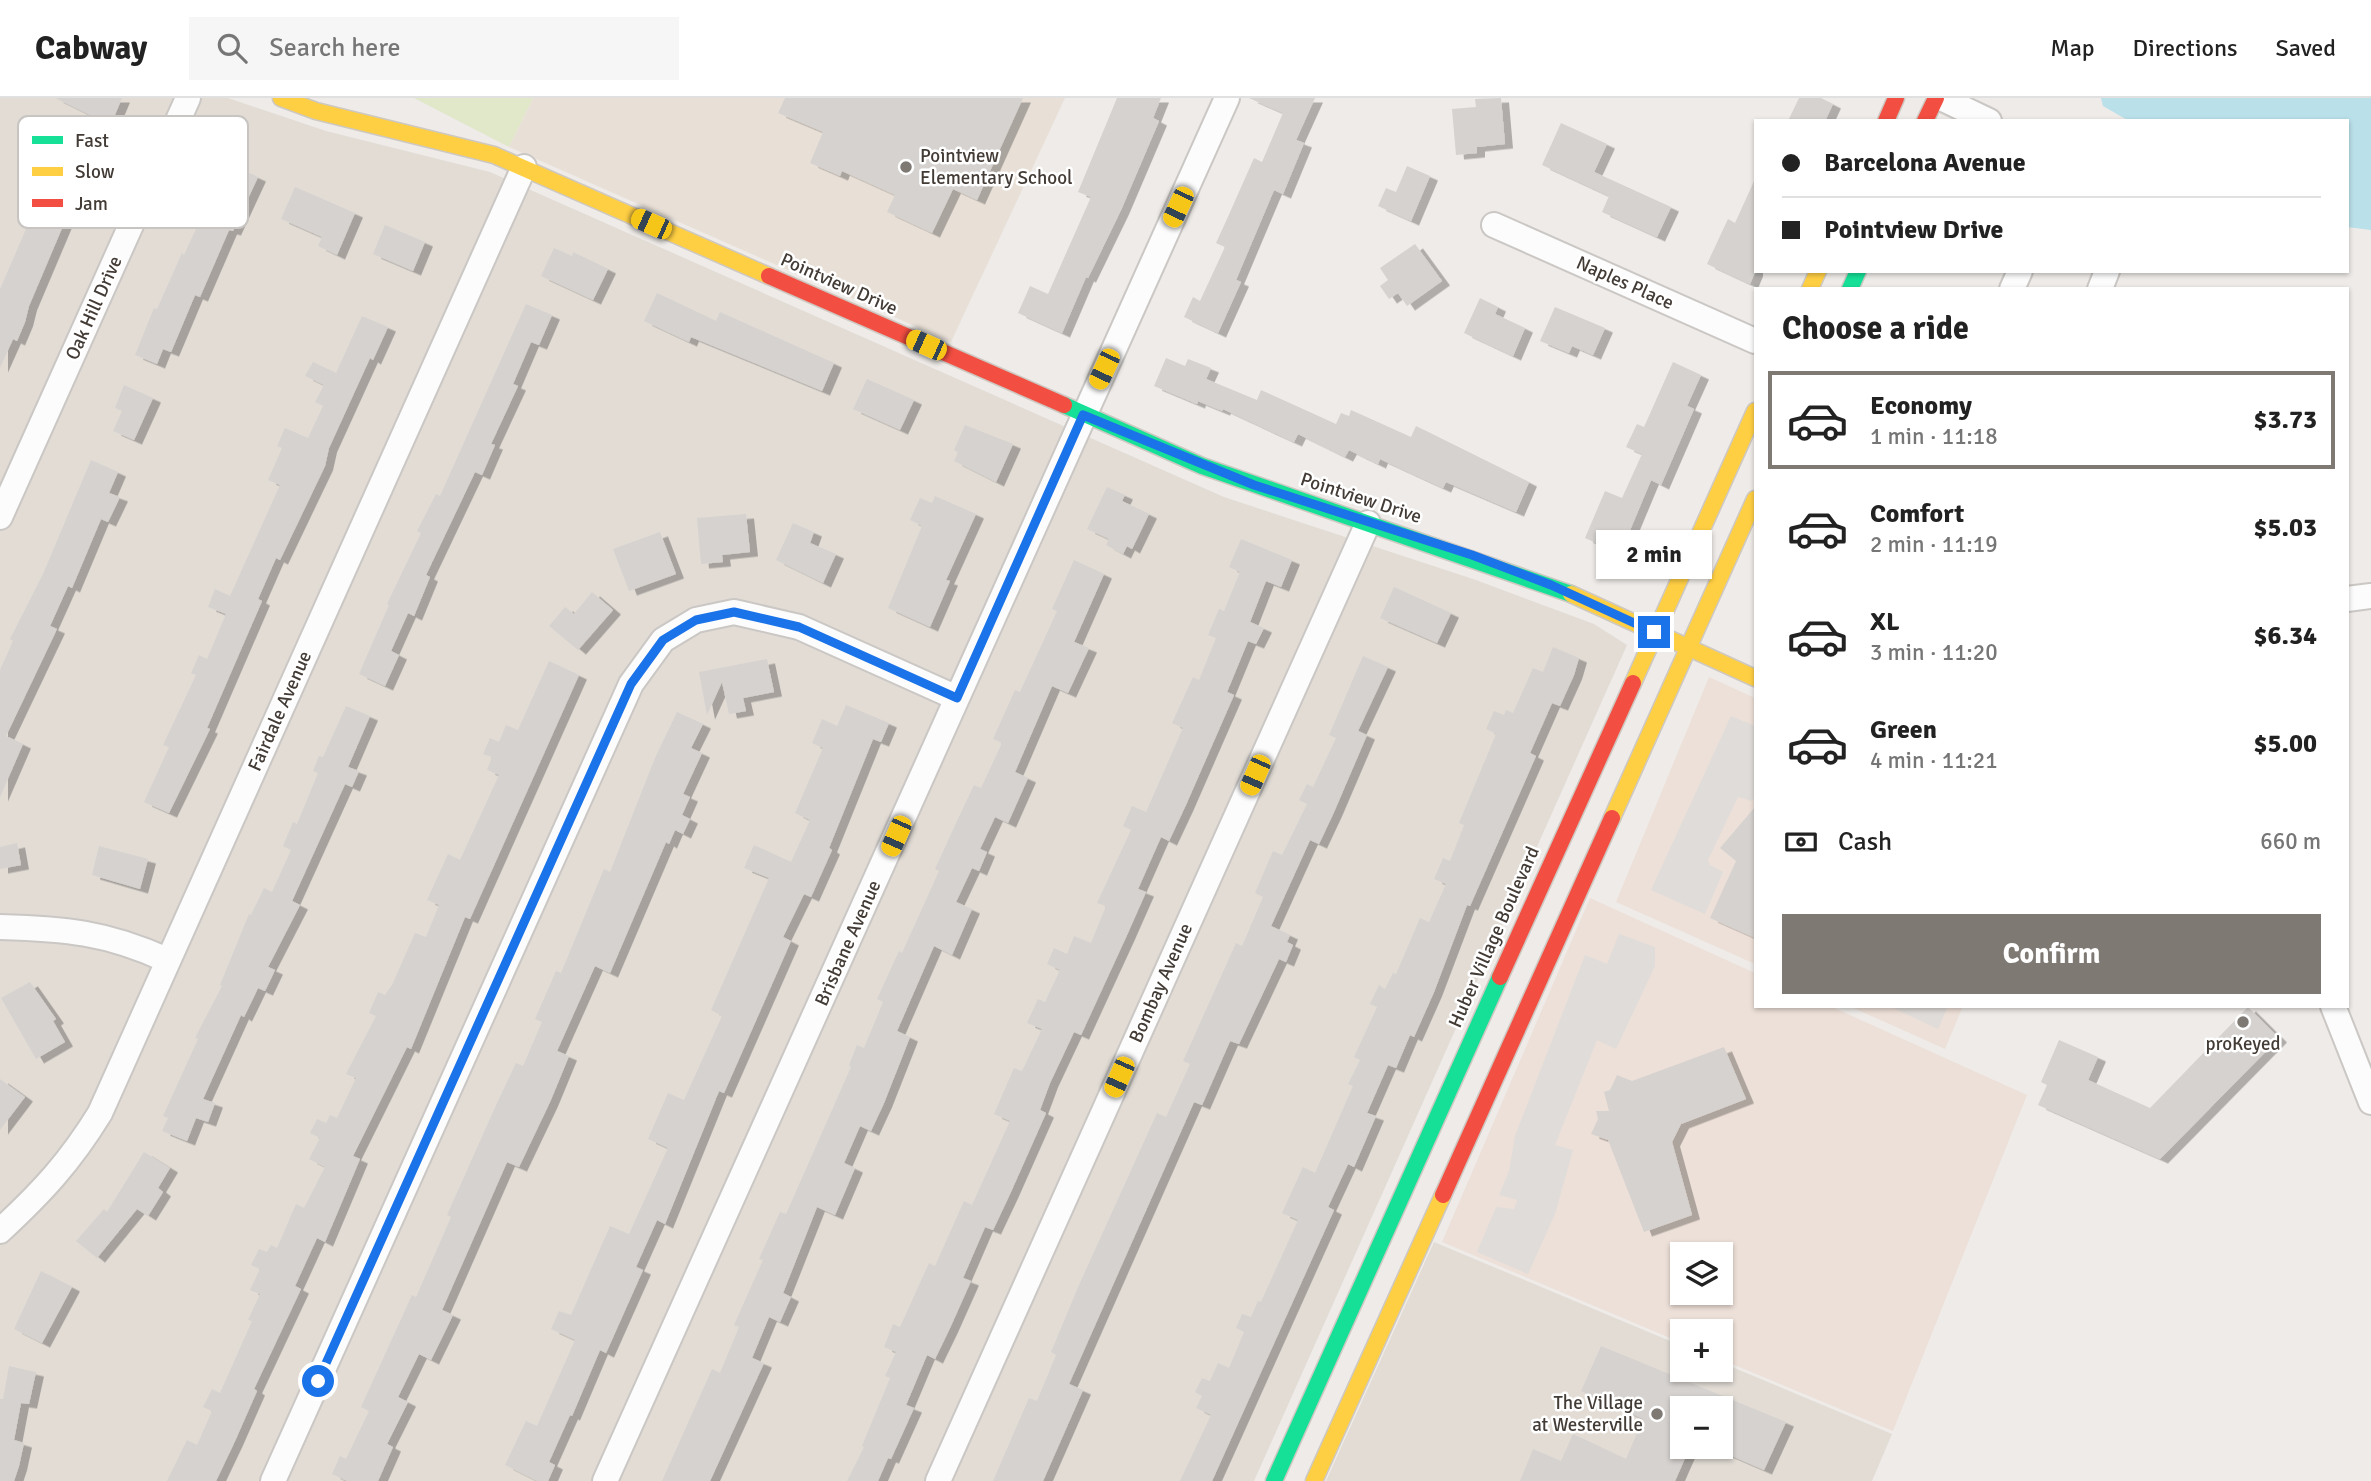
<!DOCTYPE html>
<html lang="en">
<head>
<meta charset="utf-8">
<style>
	:root { --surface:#fff; --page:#f6f6f6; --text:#222; --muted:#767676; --line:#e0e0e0; --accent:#7f7974 }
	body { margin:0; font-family:Signika,sans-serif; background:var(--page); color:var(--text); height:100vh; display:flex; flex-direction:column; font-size:26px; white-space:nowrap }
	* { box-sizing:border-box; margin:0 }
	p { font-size:23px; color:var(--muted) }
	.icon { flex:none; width:38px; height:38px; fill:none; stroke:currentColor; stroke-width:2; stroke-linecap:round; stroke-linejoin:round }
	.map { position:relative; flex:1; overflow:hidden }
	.side { position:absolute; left:1754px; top:189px; width:595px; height:721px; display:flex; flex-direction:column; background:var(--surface); border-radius:0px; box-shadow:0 2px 5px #0004 }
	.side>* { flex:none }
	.hud { position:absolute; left:1754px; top:21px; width:595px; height:154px; border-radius:0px; box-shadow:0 2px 5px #0004; display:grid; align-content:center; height:154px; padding:0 28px; background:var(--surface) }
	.tools { position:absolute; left:1670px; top:1144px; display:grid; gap:14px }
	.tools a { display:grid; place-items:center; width:63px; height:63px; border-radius:0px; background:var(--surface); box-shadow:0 2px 5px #0004; font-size:35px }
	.end { position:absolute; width:32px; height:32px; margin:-16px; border:9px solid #1a73e8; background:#fff; box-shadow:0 0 0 4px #fff }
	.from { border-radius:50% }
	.bubble { position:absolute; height:49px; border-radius:0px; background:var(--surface); box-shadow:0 2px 5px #0004; font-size:23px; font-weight:700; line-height:49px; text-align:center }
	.car { position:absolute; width:21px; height:42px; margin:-21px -10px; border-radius:9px; box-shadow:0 0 5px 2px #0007; background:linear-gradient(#f5c518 24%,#345 0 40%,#f5c518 0 76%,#345 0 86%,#f5c518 0) }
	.hud b { display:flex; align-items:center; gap:24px; height:66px; font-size:26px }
	.hud b+b { border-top:2px solid var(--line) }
	.hud i { width:18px; height:18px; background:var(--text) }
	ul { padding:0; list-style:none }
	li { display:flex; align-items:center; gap:21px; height:98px; margin:0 14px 10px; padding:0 14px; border:4px solid transparent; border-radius:0px }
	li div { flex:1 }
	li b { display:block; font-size:26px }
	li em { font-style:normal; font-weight:700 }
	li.selected { border-color:var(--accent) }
	li>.icon { width:63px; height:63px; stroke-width:1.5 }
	h2 { padding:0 28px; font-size:32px; line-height:84px }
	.pay { display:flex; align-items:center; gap:18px; height:77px; padding:0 28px; font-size:26px }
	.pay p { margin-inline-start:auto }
	.cta { display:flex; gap:14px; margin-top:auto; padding:14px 28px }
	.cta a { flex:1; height:80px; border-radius:0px; background:var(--accent); color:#fff; font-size:28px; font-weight:700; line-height:80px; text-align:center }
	header { display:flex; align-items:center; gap:42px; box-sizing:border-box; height:98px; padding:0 35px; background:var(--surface); border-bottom:2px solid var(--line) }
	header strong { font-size:33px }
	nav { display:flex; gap:38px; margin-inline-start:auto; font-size:24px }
	.search { width:490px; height:63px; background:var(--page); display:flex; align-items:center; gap:18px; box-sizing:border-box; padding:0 24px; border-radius:0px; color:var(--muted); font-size:26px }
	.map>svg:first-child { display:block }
	.residential { fill:#e2dcd5; fill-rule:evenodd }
	.commercial { fill:#ede0d8; fill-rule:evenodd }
	.education { fill:#e8e0d7 }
	.green { fill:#e1e7c9 }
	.parking { fill:#dfdcd9 }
	.water { fill:#bae0ea }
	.building { fill:#d6d2cf; filter:url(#shadow) }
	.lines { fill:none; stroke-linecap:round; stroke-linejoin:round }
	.street-casing { stroke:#cac7c4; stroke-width:28 }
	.fast-casing { stroke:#cec8c1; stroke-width:19 }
	.slow-casing { stroke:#cec8c1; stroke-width:19 }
	.jam-casing { stroke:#cec8c1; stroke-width:19 }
	.street { stroke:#fcfcfc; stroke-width:24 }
	.fast { stroke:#16e098; stroke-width:16 }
	.slow { stroke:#ffcf43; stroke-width:16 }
	.jam { stroke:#f24e42; stroke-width:16 }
	.route { stroke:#1a73e8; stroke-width:9 }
	.poi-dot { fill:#7f7974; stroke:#fff; stroke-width:2.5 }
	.labels { text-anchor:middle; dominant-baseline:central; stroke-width:5; stroke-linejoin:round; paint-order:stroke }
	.poi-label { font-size:19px; fill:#433b35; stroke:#fff; text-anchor:start }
	.street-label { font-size:19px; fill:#433b35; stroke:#fff }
	.key { fill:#fff; stroke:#c7c4c2; stroke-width:2 }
	.key-label { font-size:19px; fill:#433b35 }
</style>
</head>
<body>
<header>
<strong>Cabway</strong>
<div class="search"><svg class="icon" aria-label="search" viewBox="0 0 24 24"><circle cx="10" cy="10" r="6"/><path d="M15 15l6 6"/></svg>Search here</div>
<nav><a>Map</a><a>Directions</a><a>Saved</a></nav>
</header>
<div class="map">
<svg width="2371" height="1383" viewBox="0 0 2371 1383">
	<defs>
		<filter id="shadow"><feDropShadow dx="8" dy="4.5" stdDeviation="0" flood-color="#0004"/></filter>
	</defs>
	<rect width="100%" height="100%" fill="#eeebe8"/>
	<path class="residential" d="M0,0h228l98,33 164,41 734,325 252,83 118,44 33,21 -373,836h-1254z
		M1434,1144l248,104v24h38v-8l172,72 -20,47h-546zM1682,1311h38v38h-38z"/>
	<path class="commercial" d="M1709,579l46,21v266l-139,-62z
		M1590,800l165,75v33h75l197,89 -134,336 -173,-72v-27h-38v11l-240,-101zM1682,1157h38v38h-38z
		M1849,908h114l-18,43z"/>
	<path class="education" d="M533,0h532l-114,244 -442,-195z"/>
	<path class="green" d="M414,0h119l-24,49z"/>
	<path class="parking" d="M1731,618l24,10v70l-3,5 -14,-4 -30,63 2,5 13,7 -18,42 -54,-24z
		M1619,836l36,13v19l-39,83 -19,-9 -42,105 18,5 -18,64 -27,60 -51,-22 19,-45 18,2 3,-9 -18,-5 10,-24 6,-35 70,-181 22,9z
		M1889,908h59l-10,23z"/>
	<path class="water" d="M2101,0h270v132l-24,-3v-106h-218l-26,-15z"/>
	<path class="building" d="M55,0h67l-18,43 -19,-10 7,-15z
		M785,0h238l-46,102 -24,-11 -21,44 -45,-21 8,-17 -53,-24 -2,5 -30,-13 13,-31 -45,-19z
		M1117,0h44l-8,20 6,3 -38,89 -33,68 -2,-1 -24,56 -44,-20 12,-27 18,8 43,-97 -13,-5z
		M1249,0h66l-19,42 8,3 -21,51 -9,-4 -38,90 5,2 -23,51 -34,-16 9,-20 7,4 25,-54 -9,-4 11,-24 27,-61 8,4 21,-49z
		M1501,0l4,46 -28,3v6l-21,2 -4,-46 24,-2 -1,-8z
		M1799,0h22l12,6 -8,17h-37z
		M1561,25l46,21 -13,28 77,35 -14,30 -55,-25 7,-16 -67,-31z
		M63,65l26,11 -7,15 3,2 -11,25 -6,-2 -39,92 -4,16 -8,19 -4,-2 -13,29v-79l30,-69 12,6 16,-37 -5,-2z
		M227,65l31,14 -25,54 -4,-1 -29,67 -5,-2 -24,57 -8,-3 -6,15 -22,-9 19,-47 3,1 25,-56 2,2 17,-37 -4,-1 9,-22 6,3z
		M1407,68l23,10 -19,45 -33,-15 8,-18 10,4z
		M1755,81v93l-5,12 -43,-20 21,-45 7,4z
		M295,89l60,26 -18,42 -19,-9 4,-9 -41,-18z
		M385,127l40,17 -12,29 -40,-17z
		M1415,146l27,37 -35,25 -9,-13 -9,6 -9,-13 8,-6 -8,-12z
		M554,150l18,8 1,-4 35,17 -15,31 -52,-24z
		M657,195l59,28 4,-9 114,51 -12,28 -131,-54 -2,5 -45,-21z
		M1480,200l18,9 -3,7 30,14 -12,28 -49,-23z
		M526,206l26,11 -13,30 -8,-3 -18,42 5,2 -27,58 4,1 -13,30 -7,-3 -49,103 4,2 -16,39 -6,-3 -17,38 8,4 -14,31 -26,-12 30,-69 -2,-1 34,-71 -4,-2 19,-37 4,2z
		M1555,209l50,21 -12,27 -21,-9 -3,7 -29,-12z
		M362,218l26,11 -15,33 -3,-2 -41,90 -4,18 -45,94 -4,-2 -18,41 4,2 -55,127 3,1 -41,84 -25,-11 25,-55 -6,-2 33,-70 -5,-2 8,-18 8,4 19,-45 -18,-7 7,-18 15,7 50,-111 -12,-5 14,-32 -5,-2 8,-18 23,10 15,-32 -8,-4 9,-17 -19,-9 8,-14 23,11z
		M1166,260l19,8 3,-7 23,9 -5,11 51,21 4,-10 75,34 5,-11 8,3 2,-6 60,27 5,-11 113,56 -13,30 -70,-30 -3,6 -63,-29 -2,5 -29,-14 -4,7 -47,-23 -4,8 -71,-33 -1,2 -24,-10 -1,3 -43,-18z
		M1673,264l28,13 -14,31 7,3 -33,76 -10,-5 -23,55 8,3 -8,19 -43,-19 20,-47 17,7 20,-44 -16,-7 11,-23 7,3z
		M867,281l47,21 -14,30 -47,-21z
		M124,287l29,13 -19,42 -21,-9 9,-20 -7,-3z
		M965,327l48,19 -17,38 -42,-21 4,-9 -4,-2z
		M91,362l27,12 -9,21 11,4 -12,25 -7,-3 -29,69 -4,-2 -18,40 7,3 -51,107 17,8 -23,53v-127l13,-29 -3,-2 33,-65z
		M1107,389l18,8 -3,6 27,13 -17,35 -5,-3 -4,8 -17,-9 3,-6 -22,-10z
		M935,398l41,18 -30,66 4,1 -20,46 -42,-19 34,-82 -12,-6 10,-22 12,5z
		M746,416l4,38 -28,3 1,7 -22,2 -4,-46z
		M793,425l21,9 -4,11 26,11 -13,29 -47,-23z
		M660,434l16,42 -47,17 -16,-42z
		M1241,441l51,21 -11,27 -15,-6 -16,41 14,6 -8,16 -8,-3 -21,51 7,3 -49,112 -16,34 -8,-4 -23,52 8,3 -19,43 -46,100 -7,-3 -24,51 -10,27 6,3 -36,81 -17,36 -8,-3 -22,51 8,3 -21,47 -15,31 -8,-4 -21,50 8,3 -23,51 -3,-1 -10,23h-31l17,-34 -2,-1 28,-68 -5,-2 11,-24 -12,-5 9,-23 7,3 29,-64 6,3 29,-65 8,4 38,-84 -16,-7 20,-46 8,3 20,-42 -15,-6 11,-24 7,3 15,-32 -13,-6 7,-16 13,6 7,-18 17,7 15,-37 -9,-3 34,-73 -8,-4 9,-20 14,6 37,-84 -11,-5 21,-46 6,3 17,-42 -8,-3 11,-26 5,2 16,-39 -11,-5z
		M1074,462l30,14 -30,68 15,6 -21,45 -16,-7 -37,86 13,6 -20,45 -13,-6 -15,32 7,3 -8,19 -7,-3 -16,34 16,7 -20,46 -18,-9 -37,85 13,6 -26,66 -13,28 -11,-5 -16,37 11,5 -20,47 -18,-8 -34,86 8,4 -11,25 -11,-5 -17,41 12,5 -54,118h-48l50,-112 8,4 19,-46 -5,-2 29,-65 -4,-1 21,-47 6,2 65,-147 -2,-2 8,-20 7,3 19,-46 -6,-3 22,-48 3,2 37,-82 -4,-2 22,-48 17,-36 7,3 21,-45 -9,-4 22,-49 5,2 37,-81 -5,-2z
		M1394,489l57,26 -14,30 -57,-25z
		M592,494l21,18 -35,40 -29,-24 16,-19 9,7z
		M1553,549l26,11 -5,17 -14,31 -8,-3 -22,50 6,3 -66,150 -3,-1 -33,87 -20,45 -4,-2 -14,33 -8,-3 -21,48 9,3 -22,51 -6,-3 -20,43 6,3 -122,271h-32l31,-66 -15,-7 6,-12 -7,-4 7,-14 8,3 8,-18 11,5 15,-36 -8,-4 6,-14 9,3 7,-16 3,1 37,-82 -16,-7 21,-46 12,6 38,-87 -5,-2 12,-24 -6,-3 23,-50 -7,-3 9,-19 6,4 8,-16 3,1 24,-56 9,4 17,-38 -12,-5 9,-21 7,3 14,-36 -5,-2 37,-89 -10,-5 8,-18 10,4 2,-5 7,3 20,-45 10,4z
		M1363,558l25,11 -30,64 9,4 -33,77 -15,32 -9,-4 -39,86 19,9 -3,7 6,3 -7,17 -7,-3 -40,85 -9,-3 -28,64 -8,-3 -125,282 14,6 -40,91h-50l36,-83 8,3 19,-46 -5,-3 28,-67 78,-172 9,4 24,-53 -7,-3 53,-118 6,3 21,-49 -8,-4 18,-42 9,4 25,-51 -8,-4 8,-16 6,3 23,-49 -7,-3z
		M767,561l7,33 -31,6 3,13 -17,3 -7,-32 -15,33 -8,-43z
		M549,563l30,14 -109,244 -5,-2 -54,132 -4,-2 -54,109 7,3 -35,83 -8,-4 -22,48 6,3 -47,100 3,2 -22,50 -19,40h-49l20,-41 10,5 15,-34 -9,-4 9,-18 8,4 32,-72 -4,-1 12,-26 -10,-4 10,-21 -9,-4 8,-16 8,3 4,-7 6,3 19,-44 8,4 21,-41 -16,-8 11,-21 -10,-5 7,-14 9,4 4,-8 7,3 19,-40 -10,-4 30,-58 -7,-3 9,-21 7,3 7,-10 23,-52 11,4 13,-32 -12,-5 21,-46 12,6 39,-85 -12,-5 5,-13 -9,-3 7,-16 9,4 7,-17 12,5z
		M846,607l43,18 -8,19 -8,-3 -44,109 3,2 -21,47 -7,-3 -21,43 8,4 -67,152 -5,-2 -54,133 -8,-4 -21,47 7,3 -37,83 -6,-3 -28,66 -2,-1 -21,47 6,3 -7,16h-11l-32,-16 21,-44 11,5 38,-86 -24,-11 8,-18 12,4 39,-89 19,8 39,-86 -20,-9 20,-46 16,7 38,-84 -11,-6 58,-132 -25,-10 10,-23 37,17 19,-42 -15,-7 28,-65 -11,-5 10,-24 15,7z
		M346,608l24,10 -22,51 11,4 -7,16 -7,-3 -53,117 8,4 -32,62 7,3 -10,21 -7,-3 -14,29 -3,-2 -38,84 12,4 -7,19 -12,-4 -9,23 -25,-10 6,-13 -5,-2 35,-77 -3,-1 27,-52 -2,-1 29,-71 2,1 13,-27 8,4 19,-42 -8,-4 10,-24 4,2 21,-51 -5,-2 6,-15 4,1z
		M677,614l26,12 -12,24 11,5 -19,41 7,3 -8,18 8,4 -7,15 -8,-4 -6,14 -3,-2 -56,131 -15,-7 -38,85 12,5 -19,46 -31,65 -12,-5 -65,148 11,5 -22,45 -12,-6 -21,43 10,5 -21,42 6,3 -15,34h-31l-15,-7 8,-18 6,3 23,-48 -8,-4 51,-112 4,2 18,-41 17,-39 -4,-2 50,-112 19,-40 7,3 19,-44 -7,-3 21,-48 5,2 43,-104 6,3 45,-114z
		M1755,709v131l-45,-20 26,-57 -16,-13z
		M17,745l4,22 -21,4v-22z
		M99,748l49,13 -8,30 -48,-14z
		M30,884l26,37 -3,2 12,21 -29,17 -35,-61z
		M2248,909l31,31 -119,121 -122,-54 9,-20 -6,-3 18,-42 39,17 -10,23 62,28z
		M1724,949l22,52 -65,25 -9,18 20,73 -48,17 -36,-92 -17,-6 7,-15 -2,-8h13l-5,-19 6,-2 7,-15 15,6z
		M0,981l25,18 -25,33z
		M144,1054l26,16 -12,20 5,4 -15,24 -11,-7 -40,49 -21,-17 28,-32 3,3z
		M41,1173l31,16 -30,56 -28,-14z
		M1601,1248l185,76 -22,48 -44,-19v-42h-38v38h8l-15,34h-155l13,-32 28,12 12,-27 53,25 17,-40 -62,-28z
		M9,1268l27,6 -7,32 -8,-1 -7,37 10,3 -5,23 -5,15h-14v-82h3z"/>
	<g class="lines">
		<defs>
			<path id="street" d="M1941,0l48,23
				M1494,127l261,116
				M2012,191l8,-18
				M2100,191l7,-18
				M0,419l188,-419
				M2347,501l24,-3
				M0,829c65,2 106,5 167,33
				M2333,908l38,96
				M0,1133c42,-39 70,-69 100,-118l424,-946
				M273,1383l358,-797 32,-44 33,-20 38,-8 65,15 158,71
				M605,1383l622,-1383
				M938,1383l430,-958"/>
			<path id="fast" d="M1850,191l8,-18
				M1064,307l138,61 369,128
				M1274,1383l226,-504"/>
			<path id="slow" d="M281,0l35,13 178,44 275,121
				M1810,191l8,-18
				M1571,496l184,84
				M1633,585l122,-272
				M1612,720l143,-319
				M1314,1383l129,-286"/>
			<path id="jam" d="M1886,23l10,-23
				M1925,23l11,-23
				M769,178l295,129
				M1500,879l133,-294
				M1443,1097l169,-377"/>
		</defs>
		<use href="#street" class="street-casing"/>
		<use href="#fast" class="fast-casing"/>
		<use href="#slow" class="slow-casing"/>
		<use href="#jam" class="jam-casing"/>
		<use href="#street" class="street"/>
		<use href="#fast" class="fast"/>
		<use href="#slow" class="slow"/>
		<use href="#jam" class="jam"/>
	</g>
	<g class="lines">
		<path class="route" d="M318,1283l313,-697 32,-44 33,-20 38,-8 65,15 158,71 126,-283 171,70 218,70 79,30 103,47"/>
	</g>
	<g class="poi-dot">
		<circle cx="906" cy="69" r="7"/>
		<circle cx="2243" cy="924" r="7"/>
		<circle cx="1657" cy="1316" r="7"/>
	</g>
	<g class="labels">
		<g class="poi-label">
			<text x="920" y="58">Pointview<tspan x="920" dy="22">Elementary School</tspan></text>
			<text x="2243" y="946" text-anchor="middle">proKeyed</text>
			<text x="1643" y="1305" text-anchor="end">The Village<tspan x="1643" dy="22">at Westerville</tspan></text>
		</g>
		<g class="street-label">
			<text transform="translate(1625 185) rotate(24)">Naples Place</text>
			<text transform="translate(839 186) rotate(24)">Pointview Drive</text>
			<text transform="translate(94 210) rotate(-66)">Oak Hill Drive</text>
			<text transform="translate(1361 400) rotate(18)">Pointview Drive</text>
			<text transform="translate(280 613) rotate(-66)">Fairdale Avenue</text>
			<text transform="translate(1494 839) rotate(-66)">Huber Village Boulevard</text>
			<text transform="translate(848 845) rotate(-66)">Brisbane Avenue</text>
			<text transform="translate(1161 885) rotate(-66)">Bombay Avenue</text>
		</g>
	</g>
	<rect x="18" y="18" width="230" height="112" rx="10" class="key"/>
	<rect x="32" y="38" width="31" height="8" fill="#16e098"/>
	<rect x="32" y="69" width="31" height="9" fill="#ffcf43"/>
	<rect x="32" y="101" width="31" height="8" fill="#f24e42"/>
	<g class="key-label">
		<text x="75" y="49">Fast</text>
		<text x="75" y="80">Slow</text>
		<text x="75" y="112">Jam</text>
	</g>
</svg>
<div class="tools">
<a><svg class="icon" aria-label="layers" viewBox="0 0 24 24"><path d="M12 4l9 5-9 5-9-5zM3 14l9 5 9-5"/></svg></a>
<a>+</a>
<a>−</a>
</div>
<i class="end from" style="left:318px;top:1283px"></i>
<i class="end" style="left:1654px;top:534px"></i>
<div class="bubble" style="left:1596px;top:432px;width:116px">2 min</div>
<i class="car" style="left:1178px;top:109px;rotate:205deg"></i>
<i class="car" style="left:651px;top:126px;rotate:294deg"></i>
<i class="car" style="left:926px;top:247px;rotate:294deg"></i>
<i class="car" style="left:1104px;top:271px;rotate:205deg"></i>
<i class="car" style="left:1255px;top:677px;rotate:204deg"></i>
<i class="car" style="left:896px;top:738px;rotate:204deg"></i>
<i class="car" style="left:1119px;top:979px;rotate:204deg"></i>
<div class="hud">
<b><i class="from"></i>Barcelona Avenue</b>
<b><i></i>Pointview Drive</b>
</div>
<section class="side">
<h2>Choose a ride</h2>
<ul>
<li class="selected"><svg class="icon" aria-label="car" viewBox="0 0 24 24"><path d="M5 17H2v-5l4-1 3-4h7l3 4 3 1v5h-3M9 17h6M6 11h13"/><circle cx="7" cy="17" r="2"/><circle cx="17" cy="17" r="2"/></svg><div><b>Economy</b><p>1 min · 11:18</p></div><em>$3.73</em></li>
<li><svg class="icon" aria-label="car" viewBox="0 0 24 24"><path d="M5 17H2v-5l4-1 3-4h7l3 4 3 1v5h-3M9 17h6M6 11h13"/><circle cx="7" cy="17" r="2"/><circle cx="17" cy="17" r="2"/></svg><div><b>Comfort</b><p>2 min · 11:19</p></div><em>$5.03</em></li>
<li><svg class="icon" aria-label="car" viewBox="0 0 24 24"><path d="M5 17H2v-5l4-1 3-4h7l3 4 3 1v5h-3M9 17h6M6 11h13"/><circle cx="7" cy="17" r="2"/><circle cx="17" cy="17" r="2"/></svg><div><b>XL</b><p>3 min · 11:20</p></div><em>$6.34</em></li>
<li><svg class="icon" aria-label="car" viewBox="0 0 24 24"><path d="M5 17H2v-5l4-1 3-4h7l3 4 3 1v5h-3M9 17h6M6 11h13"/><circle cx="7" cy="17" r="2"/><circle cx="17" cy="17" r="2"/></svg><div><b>Green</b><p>4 min · 11:21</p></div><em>$5.00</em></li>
</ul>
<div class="pay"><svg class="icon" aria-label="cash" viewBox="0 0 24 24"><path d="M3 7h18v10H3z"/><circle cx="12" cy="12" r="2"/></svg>Cash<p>660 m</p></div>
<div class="cta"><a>Confirm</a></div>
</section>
</div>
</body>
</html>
